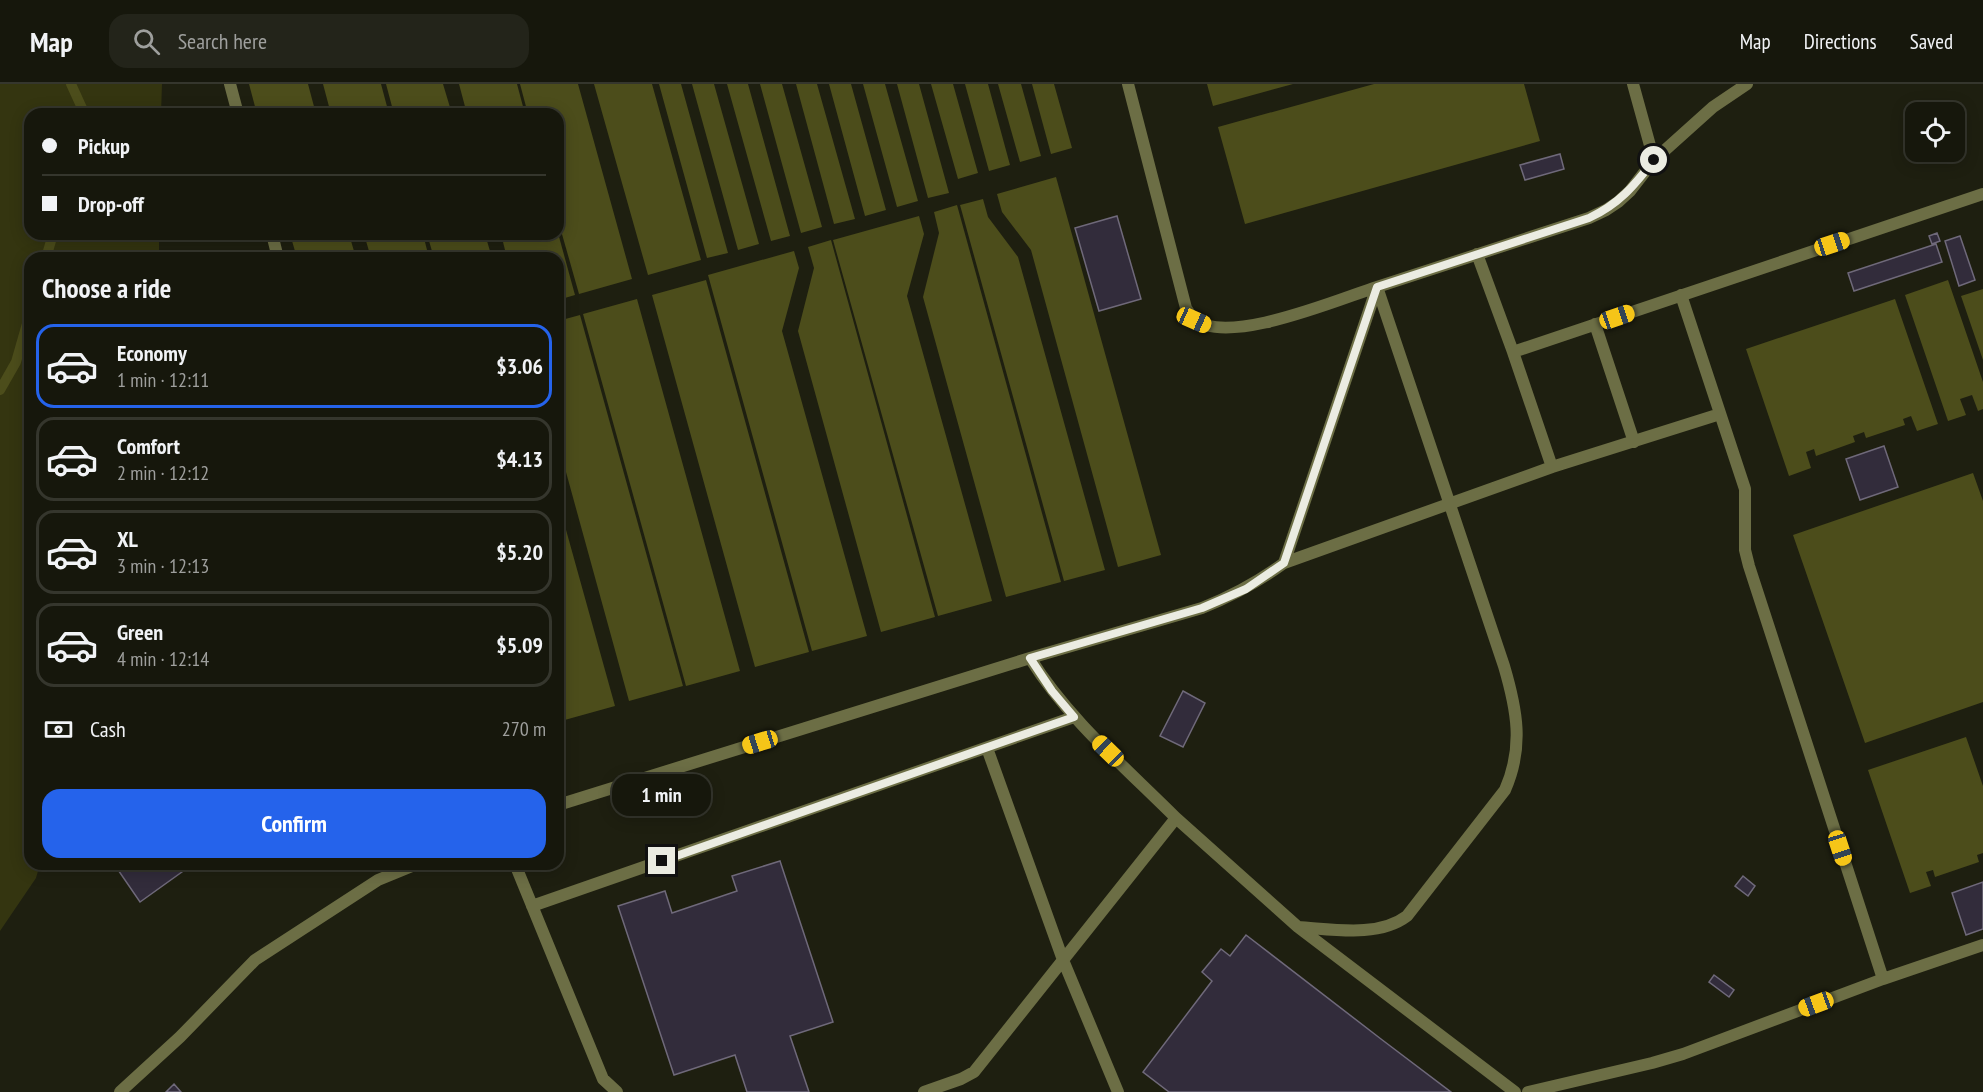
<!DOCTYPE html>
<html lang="en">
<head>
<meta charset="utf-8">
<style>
	:root { --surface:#16170c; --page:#23241a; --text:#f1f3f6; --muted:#9e9f9d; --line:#35362d; --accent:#2563eb }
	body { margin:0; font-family:"PT Sans Narrow",sans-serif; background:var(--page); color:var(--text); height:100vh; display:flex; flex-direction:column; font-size:22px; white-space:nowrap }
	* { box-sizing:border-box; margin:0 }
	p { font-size:20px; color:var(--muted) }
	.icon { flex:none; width:33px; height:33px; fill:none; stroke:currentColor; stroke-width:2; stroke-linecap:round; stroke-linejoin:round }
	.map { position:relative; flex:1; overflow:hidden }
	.details { position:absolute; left:24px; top:168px; width:540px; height:618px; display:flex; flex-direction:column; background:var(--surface); border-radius:18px; box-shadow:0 3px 15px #0003,0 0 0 2px var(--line) }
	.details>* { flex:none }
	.guide { position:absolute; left:24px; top:24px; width:540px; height:132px; border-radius:18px; box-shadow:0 3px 15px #0003,0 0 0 2px var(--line); display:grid; align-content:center; height:132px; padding:0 18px; background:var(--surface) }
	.controls { position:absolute; left:1905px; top:18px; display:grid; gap:12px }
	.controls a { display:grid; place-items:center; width:60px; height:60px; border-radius:12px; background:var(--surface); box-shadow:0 3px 15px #0003,0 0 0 2px var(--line); font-size:30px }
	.end { position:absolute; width:27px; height:27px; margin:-14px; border:8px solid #ebece2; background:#111; box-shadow:0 0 0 3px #111 }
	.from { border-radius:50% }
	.bubble { position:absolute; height:42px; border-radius:18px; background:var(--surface); box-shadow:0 3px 15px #0003,0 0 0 2px var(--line); font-size:20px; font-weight:700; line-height:42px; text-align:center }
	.car { position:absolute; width:18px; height:36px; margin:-18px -9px; border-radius:8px; box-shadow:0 0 4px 2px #0007; background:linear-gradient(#f5c518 24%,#345 0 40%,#f5c518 0 76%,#345 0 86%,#f5c518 0) }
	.guide b { display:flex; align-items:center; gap:21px; height:57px; font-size:22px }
	.guide b+b { border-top:2px solid var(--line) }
	.guide i { width:15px; height:15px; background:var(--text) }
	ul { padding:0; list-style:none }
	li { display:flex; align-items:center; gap:18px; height:84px; margin:0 12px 9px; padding:0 6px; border:3px solid var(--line); border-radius:18px }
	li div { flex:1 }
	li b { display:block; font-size:22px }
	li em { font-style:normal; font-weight:700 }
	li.selected { border-color:var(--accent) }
	li>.icon { width:54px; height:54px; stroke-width:1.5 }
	h2 { padding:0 18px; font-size:27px; line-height:72px }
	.pay { display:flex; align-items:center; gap:15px; height:66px; padding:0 18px; font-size:22px }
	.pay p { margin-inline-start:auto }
	.action { display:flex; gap:12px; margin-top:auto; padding:12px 18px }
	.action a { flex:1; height:69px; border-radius:18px; background:var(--accent); color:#fff; font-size:24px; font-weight:700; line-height:69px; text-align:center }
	header { display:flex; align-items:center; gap:36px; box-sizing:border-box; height:84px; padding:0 30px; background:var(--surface); border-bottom:2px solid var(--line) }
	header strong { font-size:28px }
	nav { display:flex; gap:33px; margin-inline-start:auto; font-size:21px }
	.search { width:420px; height:54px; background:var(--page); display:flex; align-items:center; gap:15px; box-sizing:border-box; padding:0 21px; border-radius:18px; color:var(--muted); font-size:22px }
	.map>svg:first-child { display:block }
	.green { fill:#343510 }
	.water { fill:#4c4d1b }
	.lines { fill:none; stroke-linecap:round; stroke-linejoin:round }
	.stream { stroke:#4c4d1b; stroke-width:10 }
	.building { fill:#322c3b; stroke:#6f697a; stroke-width:1.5 }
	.lane { stroke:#6c6e45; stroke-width:12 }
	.route { stroke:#ebece2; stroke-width:8 }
</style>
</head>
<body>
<header>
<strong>Map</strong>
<div class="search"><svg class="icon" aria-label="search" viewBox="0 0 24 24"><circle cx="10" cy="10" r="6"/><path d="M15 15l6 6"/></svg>Search here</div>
<nav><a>Map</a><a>Directions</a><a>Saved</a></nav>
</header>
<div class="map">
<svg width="1983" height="1008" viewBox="0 0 1983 1008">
	<rect width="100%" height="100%" fill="#1e1f10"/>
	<path class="green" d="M0,0h162l-1,30h-131v120h129v24h-129v606h10l-4,14 -36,53z"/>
	<path class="water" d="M249,0h59l8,30h-59z
		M323,0h58l8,30h-58z
		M386,0h57l9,30h-58z
		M459,0h58l8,30h-58z
		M520,0h58l54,195 -53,15 -21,-74v-106h-30z
		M594,0h58l49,176 -53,15z
		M659,0h22l47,169 -21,5z
		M692,0h22l45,160 -21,6z
		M727,0h21l42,152 -19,5z
		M760,0h22l40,143 -21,6z
		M796,0h21l38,135 -21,5z
		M829,0h22l35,126 -21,6z
		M863,0h22l33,117 -21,6z
		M897,0h22l30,109 -21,5z
		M931,0h22l25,89 -20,6z
		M965,0h23l22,81 -21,6z
		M998,0h23l20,72 -21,6z
		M1032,0h22l18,64 -21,6z
		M1207,0h86l-80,22z
		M1374,0h150l16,57 -295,83 -27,-97z
		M1056,93l105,378 -43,12 -87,-317 -29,-38 -5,-18z
		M983,115l5,18 30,40 87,313 -41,11 -104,-376z
		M957,121l104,377 -55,15 -83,-300 16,-64 -5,-21z
		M919,132l5,18 -17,62 85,305 -54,15 -105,-376z
		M558,149l17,62 -17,5v-42h-51l-6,-24z
		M290,150h59l7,24h-59z
		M364,150h59l6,24h-58z
		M427,150h58l7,24h-58z
		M831,156l104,377 -54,15 -83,-301 16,-63 -6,-21z
		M794,167l5,17 -17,63 85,305 -55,15 -104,-376z
		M706,196l103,372 -54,15 -103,-372z
		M1948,196l35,102v27l-5,2 -6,-16 -12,4 6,16 -18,6 -43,-126z
		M1983,205v71l-22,-64z
		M637,215l103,372 -54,15 -103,-372z
		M1895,215l43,125 -21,7 -6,-15 -8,3 2,6 -39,13 -2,-6 -11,4 2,6 -39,14 -2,-7 -8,3 5,16 -22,8 -43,-127z
		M580,231l103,371 -54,15 -71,-258v-122z
		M1973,389l10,28v201l-118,41 -72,-208z
		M558,417l57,205 -54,15 -3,-12z
		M1966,653l17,49v67l-6,2 2,7 -44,15 -2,-7 -7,2 5,14 -21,7 -42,-123z"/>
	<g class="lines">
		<path class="stream" d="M71,0l11,24 -1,6
			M46,174l7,-24
			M0,306l16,-28 14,-49"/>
	</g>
	<path class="building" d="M1560,70l4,15 -39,11 -5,-15z
		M1117,132l24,83 -42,12 -24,-83z
		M1937,149l3,8 -8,3 -3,-8z
		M1960,152l15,44 -16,6 -14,-45z
		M1936,160l6,18 -88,29 -6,-18z
		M1884,362l14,41 -38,13 -14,-41z
		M1183,607l22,12 -22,44 -23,-11z
		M780,777l53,161 -43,14 19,56h-62l-12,-37 -61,20 -56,-169 47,-15 7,22 65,-22 -5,-15z
		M114,780h79l-53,38z
		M1743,792l12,10 -7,10 -13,-10z
		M1983,798v47l-17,6 -14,-42z
		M1246,851l135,104 70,53h-282l-26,-20 69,-91 -10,-9 19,-23 9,7z
		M1714,891l20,15 -5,7 -20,-15z
		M174,1000l7,8h-15z"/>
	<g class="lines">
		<path class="lane" d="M230,0l8,30
			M1128,0l58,224c2,3 5,9 8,11 33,28 145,-20 183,-32l127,379c13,44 20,81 1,124l-98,126c-29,22 -75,13 -109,11
			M1654,76l59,-53 34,-23
			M272,150l6,24
			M1477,170l36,98 39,115
			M1681,211l64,194v61l4,16 134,413
			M1595,240l39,118
			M1513,268l470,-158
			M1284,479l268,-96 168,-53
			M987,664l76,212 55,132
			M558,721l472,-147 172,-50c30,-12 56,-26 82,-45l93,-276 212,-69 17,-8 12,-8 12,-11 24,-31 -21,-76
			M1176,734l122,109 217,165
			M515,780l88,215 14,13
			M532,822l542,-189
			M120,1008l60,-55 75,-77 123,-80 39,-16
			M924,1008l37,-13 13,-7 202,-254c-51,-51 -108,-99 -146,-160
			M1528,1008l124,-29 31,-9 200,-75 100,-34"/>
	</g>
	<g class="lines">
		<path class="route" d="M662,777l412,-144 -22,-26 -22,-33 172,-50 44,-19 38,-26 93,-276 212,-69c30,-14 45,-32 65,-58"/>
	</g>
</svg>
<div class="controls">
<a><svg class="icon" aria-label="locate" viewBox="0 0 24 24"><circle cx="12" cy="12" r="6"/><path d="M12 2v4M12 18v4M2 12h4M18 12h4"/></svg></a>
</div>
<i class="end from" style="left:1654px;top:76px"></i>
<i class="end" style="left:662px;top:777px"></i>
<div class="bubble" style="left:612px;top:690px;width:99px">1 min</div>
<i class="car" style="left:1832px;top:160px;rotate:72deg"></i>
<i class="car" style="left:1617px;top:233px;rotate:71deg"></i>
<i class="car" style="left:1194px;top:236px;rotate:114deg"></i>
<i class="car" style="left:760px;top:658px;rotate:253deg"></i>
<i class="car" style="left:1108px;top:667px;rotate:314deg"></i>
<i class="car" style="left:1840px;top:764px;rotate:162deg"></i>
<i class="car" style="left:1816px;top:920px;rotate:250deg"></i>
<div class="guide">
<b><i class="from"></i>Pickup</b>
<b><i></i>Drop-off</b>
</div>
<section class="details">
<h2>Choose a ride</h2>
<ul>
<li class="selected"><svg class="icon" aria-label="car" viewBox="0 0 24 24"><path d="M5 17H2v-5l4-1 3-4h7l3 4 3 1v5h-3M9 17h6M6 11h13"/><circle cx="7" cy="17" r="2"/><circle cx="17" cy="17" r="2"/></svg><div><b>Economy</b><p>1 min · 12:11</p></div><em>$3.06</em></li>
<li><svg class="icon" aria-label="car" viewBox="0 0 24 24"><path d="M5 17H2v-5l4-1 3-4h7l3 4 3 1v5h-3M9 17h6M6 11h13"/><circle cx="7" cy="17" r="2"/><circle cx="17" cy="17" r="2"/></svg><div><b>Comfort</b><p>2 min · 12:12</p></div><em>$4.13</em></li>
<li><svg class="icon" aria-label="car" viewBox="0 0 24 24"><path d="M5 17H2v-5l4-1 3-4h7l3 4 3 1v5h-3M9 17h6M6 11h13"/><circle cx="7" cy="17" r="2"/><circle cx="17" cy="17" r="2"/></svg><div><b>XL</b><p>3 min · 12:13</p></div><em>$5.20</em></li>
<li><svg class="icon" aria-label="car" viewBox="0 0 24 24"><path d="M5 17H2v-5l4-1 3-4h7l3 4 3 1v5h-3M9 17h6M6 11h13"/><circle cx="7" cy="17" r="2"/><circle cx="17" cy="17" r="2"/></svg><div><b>Green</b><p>4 min · 12:14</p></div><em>$5.09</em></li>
</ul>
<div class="pay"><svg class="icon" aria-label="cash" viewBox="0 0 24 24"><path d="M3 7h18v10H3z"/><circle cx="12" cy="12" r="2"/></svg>Cash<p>270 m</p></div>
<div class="action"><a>Confirm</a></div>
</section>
</div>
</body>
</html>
